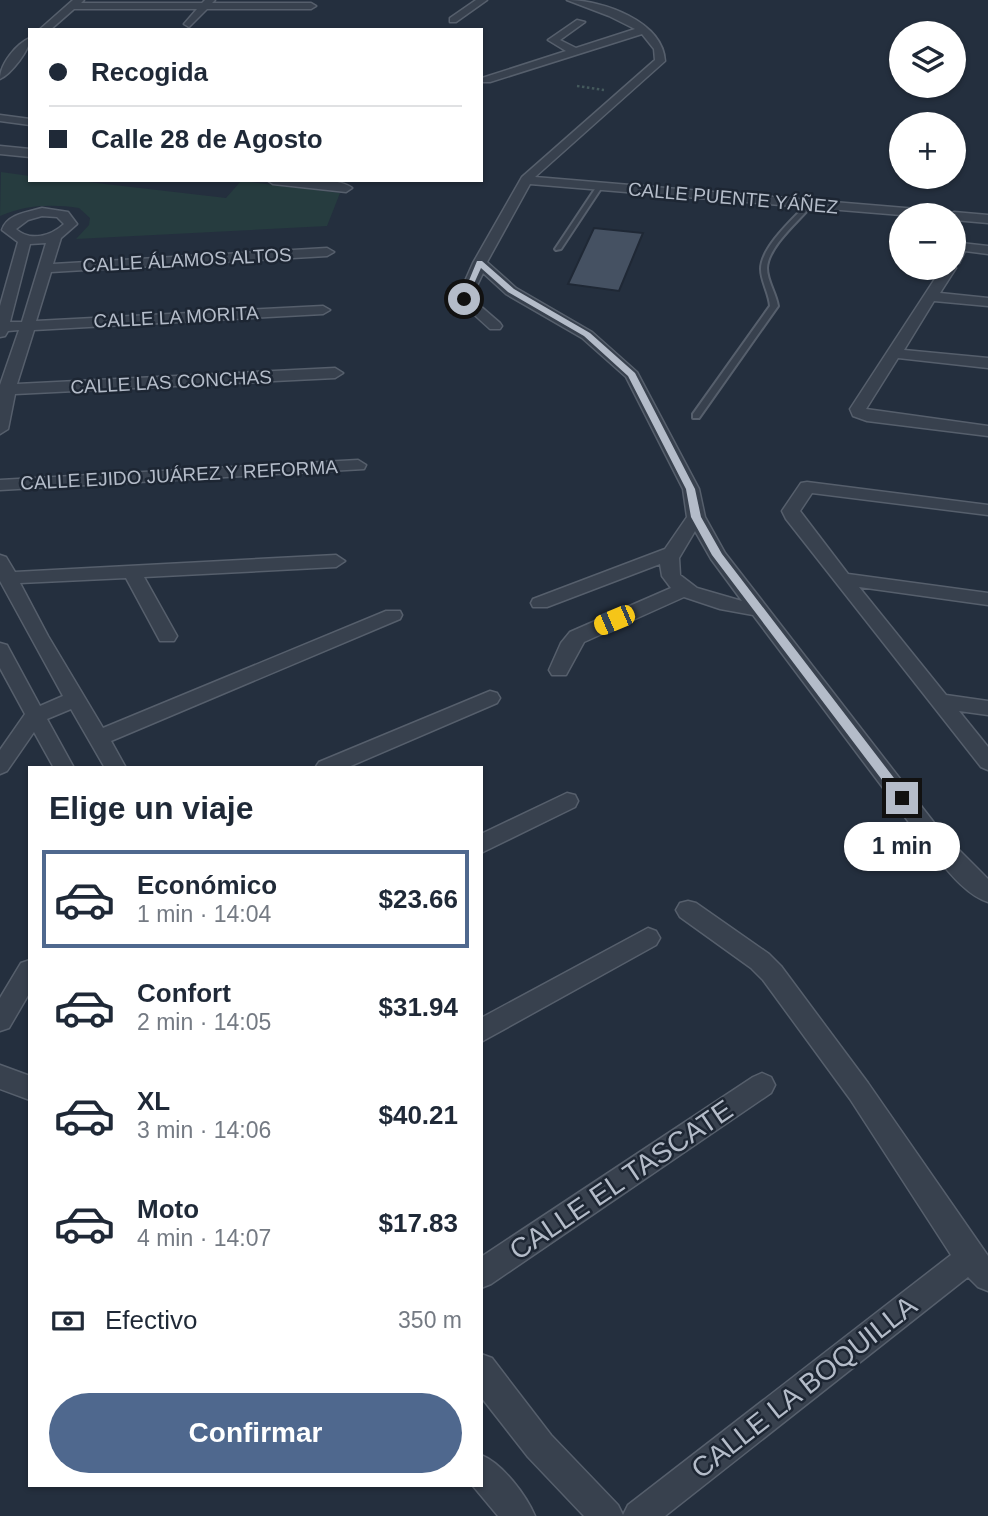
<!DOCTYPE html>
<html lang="es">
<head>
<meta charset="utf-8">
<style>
	:root { --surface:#fff; --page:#f6f6f7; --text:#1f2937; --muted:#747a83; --line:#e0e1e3; --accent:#4f688e }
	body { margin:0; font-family:Arial,sans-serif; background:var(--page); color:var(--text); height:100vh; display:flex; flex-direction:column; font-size:26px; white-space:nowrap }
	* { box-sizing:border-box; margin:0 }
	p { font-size:23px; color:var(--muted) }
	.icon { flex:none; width:38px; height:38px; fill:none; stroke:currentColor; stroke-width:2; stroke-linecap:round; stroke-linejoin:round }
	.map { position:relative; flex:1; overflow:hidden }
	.panel { position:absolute; left:28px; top:766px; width:455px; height:721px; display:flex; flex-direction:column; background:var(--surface); border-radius:0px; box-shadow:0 2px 5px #0004 }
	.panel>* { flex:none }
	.banner { position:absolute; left:28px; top:28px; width:455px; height:154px; border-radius:0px; box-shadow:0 2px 5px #0004; display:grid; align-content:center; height:154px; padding:0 21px; background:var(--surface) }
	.controls { position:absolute; left:889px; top:21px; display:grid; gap:14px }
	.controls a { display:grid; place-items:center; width:77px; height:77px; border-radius:50%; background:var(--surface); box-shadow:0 2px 5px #0004; font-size:35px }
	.end { position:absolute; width:32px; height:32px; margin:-16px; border:9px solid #b4bcc9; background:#111; box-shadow:0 0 0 4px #111 }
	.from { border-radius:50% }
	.bubble { position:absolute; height:49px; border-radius:24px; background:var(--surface); box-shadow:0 2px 5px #0004; font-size:23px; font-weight:800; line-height:49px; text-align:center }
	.car { position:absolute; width:21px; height:42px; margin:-21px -10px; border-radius:9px; box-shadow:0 0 5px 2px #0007; background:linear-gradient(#f5c518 24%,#345 0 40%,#f5c518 0 76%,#345 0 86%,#f5c518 0) }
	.banner b { display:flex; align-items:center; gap:24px; height:66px; font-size:26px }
	.banner b+b { border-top:2px solid var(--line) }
	.banner i { width:18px; height:18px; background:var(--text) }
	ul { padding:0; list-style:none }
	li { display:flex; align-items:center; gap:21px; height:98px; margin:0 14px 10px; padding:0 7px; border:4px solid transparent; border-radius:0px }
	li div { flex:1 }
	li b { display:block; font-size:26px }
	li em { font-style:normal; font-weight:800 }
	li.active { border-color:var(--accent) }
	li>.icon { width:63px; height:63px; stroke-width:1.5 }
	h2 { padding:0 21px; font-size:32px; line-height:84px }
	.pay { display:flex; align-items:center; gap:18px; height:77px; padding:0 21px; font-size:26px }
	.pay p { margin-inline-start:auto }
	.cta { display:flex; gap:14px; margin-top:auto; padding:14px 21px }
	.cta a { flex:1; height:80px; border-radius:42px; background:var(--accent); color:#fff; font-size:28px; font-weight:800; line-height:80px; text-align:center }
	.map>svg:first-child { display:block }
	.green { fill:#263c3f }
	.building { fill:#455162; stroke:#1f2835; stroke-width:2 }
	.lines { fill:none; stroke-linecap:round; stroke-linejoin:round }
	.lane-casing { stroke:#565f6c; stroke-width:4 }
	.street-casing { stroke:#565f6c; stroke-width:3 }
	.path { stroke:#44595c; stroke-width:2.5; stroke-dasharray:2.5 2.5; stroke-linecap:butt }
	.lane { fill:#38414e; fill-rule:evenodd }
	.street { fill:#38414e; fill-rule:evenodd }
	.route { fill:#b4bcc9 }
	.labels { text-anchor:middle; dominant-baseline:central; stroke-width:5; stroke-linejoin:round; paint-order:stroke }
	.far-street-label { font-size:19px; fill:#b4bcc9; stroke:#1d2633 }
	.near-street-label { font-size:28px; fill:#b4bcc9; stroke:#1d2633 }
</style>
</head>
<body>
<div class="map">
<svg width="988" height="1516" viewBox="0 0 988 1516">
	<rect width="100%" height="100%" fill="#242f3e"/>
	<path class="green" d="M1,172l29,4v4h41l155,18 15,-17 99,12 -13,33 -251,13 13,-14 1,-7 -11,-10c-28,-4 -53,-3 -79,8z"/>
	<path class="building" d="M594,228l49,5 -24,58 -51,-7z"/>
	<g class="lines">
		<defs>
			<path id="lane" d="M599,185l3,2 -41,62 -5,1 -1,-1 42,-63z
				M808,203l5,1c-13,16 -45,42 -46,64 0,13 9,25 11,38l-79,112h-6v-4l77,-108c-1,-13 -9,-25 -9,-37 0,-22 33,-51 47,-66z"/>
			<path id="street" d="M73,0h11l-3,3h121l3,-3h10l-3,3h99l5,3 -5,3h-104l-18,18 -5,-3 13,-15h-123l-24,21h-11z
				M476,0h11l-31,22h-6v-4z
				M567,0c35,0 96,21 98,61l-130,116 406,34 6,4h-46l-371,-31 -43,78 29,26 76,44 45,40 62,117 6,28 20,36 217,280 46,46v23c-25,-8 -45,-38 -62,-57l-173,-230 -33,-6 -36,-12 -100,45 -18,33h-14l-3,-5 12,-27 9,-11 101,-44 -9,-12 -2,-12 -113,43h-14l-2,-4 2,-4 132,-50 22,-32 -4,-28 -57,-112 -44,-39 -76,-44 -23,-21 -12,25 29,25 2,3 -2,3h-10l-33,-30 16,-36 49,-86 133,-117 -1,-11 -12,-15 -152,48h-8v-4l84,-27 -18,-11 29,-20 8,2 -25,18 16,8 59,-19 -26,-13zM695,531l16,28 31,42 -45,-13 -17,-13 -1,-17z
				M30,38c0,12 -19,36 -30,41 0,-15 16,-35 30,-41z
				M0,115l30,4v6l-30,-4z
				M0,146l30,3v8l-30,-3z
				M267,180c21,0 70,-4 85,8l-6,4 -73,-8z
				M42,208l26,4 9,12 -16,14 -8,26 274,-16 7,4 -7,4 -276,16 -15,49 287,-15 7,4 -7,4 -289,16 -17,54 318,-16 8,5 -8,5 -320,16 -7,35 -8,5v-49l19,-55 -11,1 -3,5 -5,1v-31l18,-64 -16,-12c5,-16 26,-18 40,-22zM42,216l15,1 7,7c-13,12 -34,18 -48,5l12,-9zM46,243l-24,79h-12l20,-78z
				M954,212l34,3v8l-34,-3v-5h-6z
				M961,243l27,3v8l-23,-3 -6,12 -5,1v-16z
				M954,265l2,3 -16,25 48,5v8l-54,-5 -30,49 84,8v10l-90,-10 -32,51 122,17v10l-121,-15 -14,-5 -3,-7 92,-141h12z
				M358,460l8,5 -2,4 -364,21v-10z
				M807,482l181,23v10l-176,-22 -12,18 48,63 140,19v12l-129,-18 87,108 42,6v14l-29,-4 29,36v23l-7,-3 -195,-248 -4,-8 19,-28z
				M0,555l6,2 9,15 321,-17 9,6 -9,6 -192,10 33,59 -3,5h-14l-34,-63 -106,5 28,53 55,92 283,-117h14l2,4 -2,4 -289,122 15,27h-21l-34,-59 -24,10 27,49h-20l-20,-36 -27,39 -7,3v-24l25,-36 -25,-46v-25l7,2 33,61 23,-10 -63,-115z
				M490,691l7,2 3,5 -3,5 -151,65h-31l4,-6z
				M567,793l8,2 3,6 -3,6 -94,46v-19z
				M688,901l8,2 73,51 12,12 87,117 120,173v35l-10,-4 -10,-10 -303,239h-81l-56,-59 -47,-60v-43l11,4 59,77 67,70 5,10 5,-10 323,-250 -101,-156 -87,-119 -12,-12 -71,-51 -4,-7 4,-7z
				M648,928l8,3 4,7 -4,7 -175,97v-24z
				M30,960v32l-21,36 -9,3v-33l21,-35z
				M0,1065l30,11v24l-30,-11z
				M762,1073l9,4 4,8 -4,8 -280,191 -10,4v-31l272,-180z
				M481,1455c22,9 45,40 54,61h-37l-25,-30h8z"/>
		</defs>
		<use href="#lane" class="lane-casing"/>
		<use href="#street" class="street-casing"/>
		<path class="path" d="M577,86l27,4"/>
		<use href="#lane" class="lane"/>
		<use href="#street" class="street"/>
	</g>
	<path class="route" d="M477,261h5l32,28 76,44 45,40 60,116 6,28 21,37 185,241v6h-9l-186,-246 -21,-38 -5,-28 -58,-113 -44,-40 -76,-44 -27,-24 -14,31 -6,1z"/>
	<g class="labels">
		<g class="far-street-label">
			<text transform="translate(733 198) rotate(5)">CALLE PUENTE YÁÑEZ</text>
			<text transform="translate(187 260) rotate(-3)">CALLE ÁLAMOS ALTOS</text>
			<text transform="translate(176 317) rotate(-3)">CALLE LA MORITA</text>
			<text transform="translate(171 382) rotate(-3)">CALLE LAS CONCHAS</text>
			<text transform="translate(179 475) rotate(-3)">CALLE EJIDO JUÁREZ Y REFORMA</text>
		</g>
		<g class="near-street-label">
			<text transform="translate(621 1180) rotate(-34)">CALLE EL TASCATE</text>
			<text transform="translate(804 1387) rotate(-38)">CALLE LA BOQUILLA</text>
		</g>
	</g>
</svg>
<div class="controls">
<a><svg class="icon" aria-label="layers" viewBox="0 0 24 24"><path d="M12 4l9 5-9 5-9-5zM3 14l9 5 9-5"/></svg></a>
<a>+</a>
<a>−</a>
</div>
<i class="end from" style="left:464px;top:299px"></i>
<i class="end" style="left:902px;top:798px"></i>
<div class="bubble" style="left:844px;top:822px;width:116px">1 min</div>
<i class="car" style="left:614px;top:620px;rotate:247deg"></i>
<div class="banner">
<b><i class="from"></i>Recogida</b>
<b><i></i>Calle 28 de Agosto</b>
</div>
<section class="panel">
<h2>Elige un viaje</h2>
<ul>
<li class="active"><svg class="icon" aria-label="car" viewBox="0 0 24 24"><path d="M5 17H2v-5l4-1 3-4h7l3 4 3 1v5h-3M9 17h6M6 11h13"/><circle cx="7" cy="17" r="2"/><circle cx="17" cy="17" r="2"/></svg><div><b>Económico</b><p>1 min · 14:04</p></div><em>$23.66</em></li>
<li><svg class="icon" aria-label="car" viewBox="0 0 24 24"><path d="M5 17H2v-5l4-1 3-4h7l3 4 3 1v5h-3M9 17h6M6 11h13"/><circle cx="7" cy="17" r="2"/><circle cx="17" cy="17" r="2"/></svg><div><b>Confort</b><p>2 min · 14:05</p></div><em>$31.94</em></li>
<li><svg class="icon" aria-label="car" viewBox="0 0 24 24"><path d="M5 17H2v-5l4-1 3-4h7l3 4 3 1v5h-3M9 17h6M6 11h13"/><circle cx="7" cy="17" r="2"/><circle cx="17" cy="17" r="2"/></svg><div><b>XL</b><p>3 min · 14:06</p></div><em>$40.21</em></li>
<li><svg class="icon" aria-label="car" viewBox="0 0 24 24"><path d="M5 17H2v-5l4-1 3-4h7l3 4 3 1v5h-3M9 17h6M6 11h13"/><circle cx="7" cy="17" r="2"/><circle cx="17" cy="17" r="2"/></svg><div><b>Moto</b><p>4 min · 14:07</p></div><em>$17.83</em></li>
</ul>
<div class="pay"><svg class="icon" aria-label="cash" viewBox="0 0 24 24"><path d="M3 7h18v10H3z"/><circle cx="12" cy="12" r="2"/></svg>Efectivo<p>350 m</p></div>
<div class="cta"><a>Confirmar</a></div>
</section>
</div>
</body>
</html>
